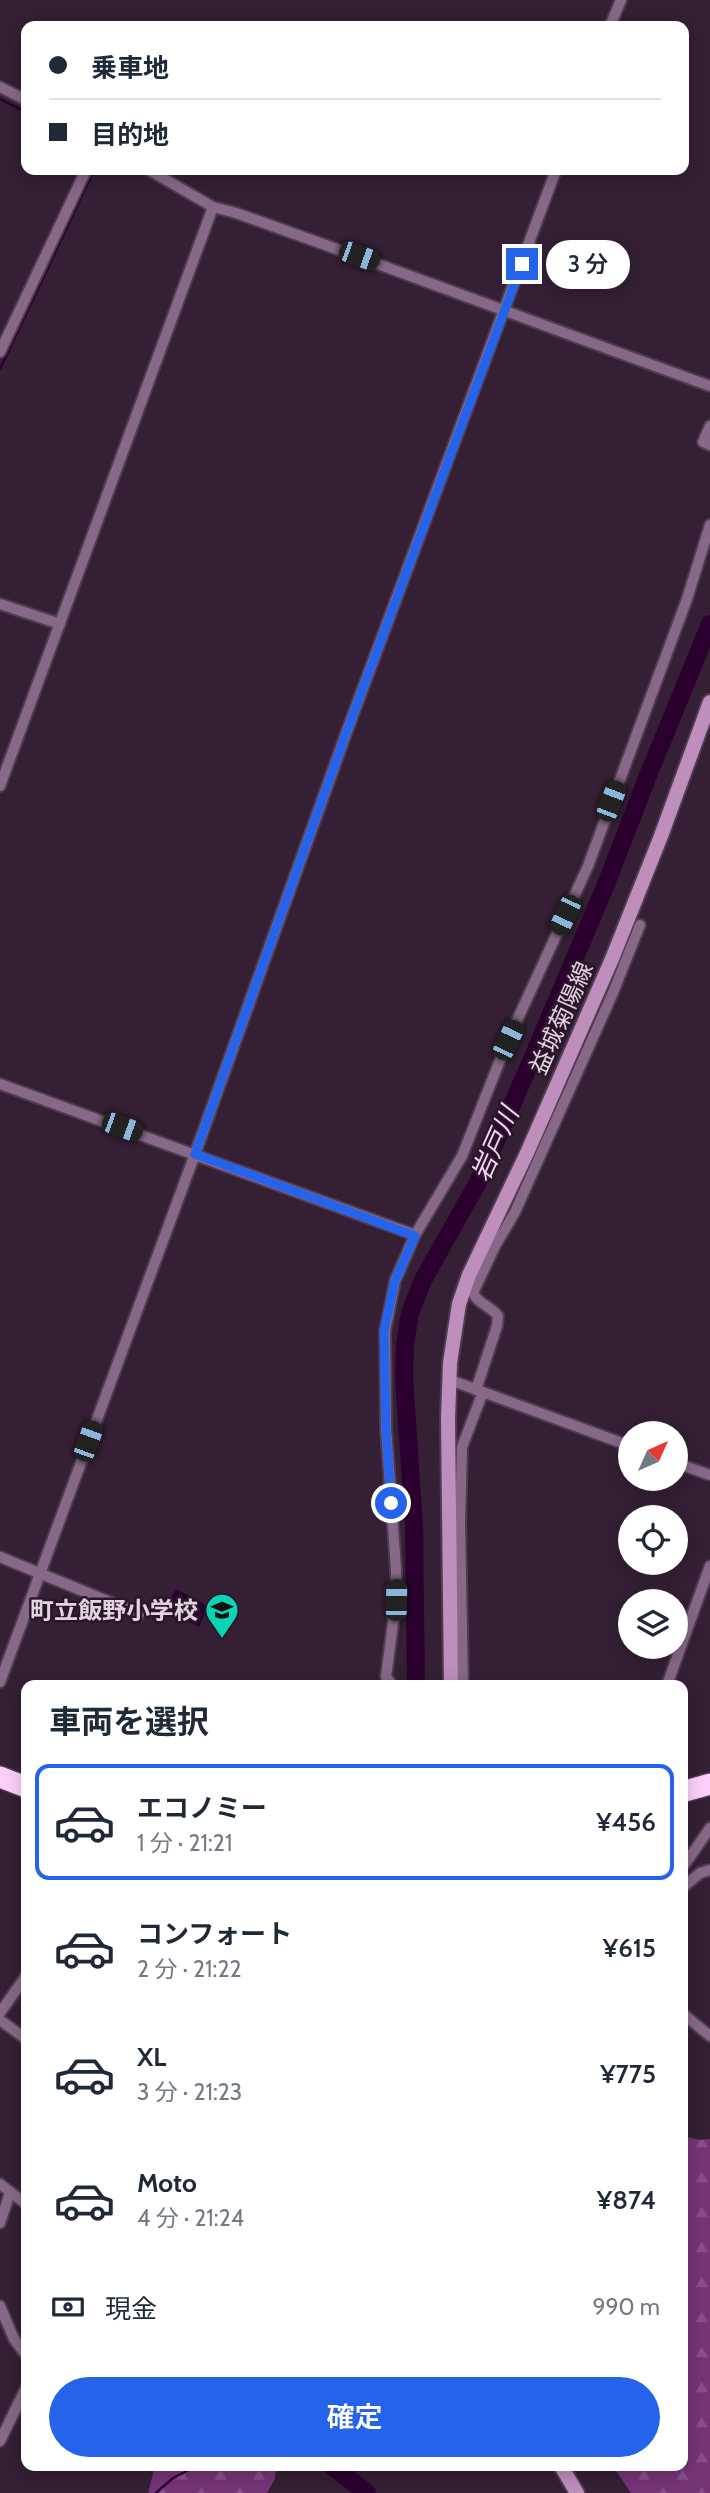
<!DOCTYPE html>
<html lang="ja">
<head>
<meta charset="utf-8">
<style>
	:root { --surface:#fff; --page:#f2f2f3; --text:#1f2937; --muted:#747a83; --line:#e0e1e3; --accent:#2563eb }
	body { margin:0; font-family:Cabin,"Noto Sans JP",sans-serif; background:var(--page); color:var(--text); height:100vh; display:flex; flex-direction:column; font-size:26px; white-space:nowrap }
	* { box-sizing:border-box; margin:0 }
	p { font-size:23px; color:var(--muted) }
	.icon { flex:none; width:38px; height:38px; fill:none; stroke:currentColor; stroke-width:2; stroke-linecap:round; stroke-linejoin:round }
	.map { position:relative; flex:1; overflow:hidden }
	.sheet { position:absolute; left:21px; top:1680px; width:667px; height:791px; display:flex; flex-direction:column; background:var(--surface); border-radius:14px; box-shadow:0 4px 18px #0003 }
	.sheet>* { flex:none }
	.guide { position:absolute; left:21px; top:21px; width:668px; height:154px; border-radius:14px; box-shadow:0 4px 18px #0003; display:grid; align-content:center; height:154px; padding:0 28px; background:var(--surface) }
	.needle { width:46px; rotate:45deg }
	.tools { position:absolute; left:618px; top:1421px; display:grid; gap:14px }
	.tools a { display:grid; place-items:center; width:70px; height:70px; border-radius:50%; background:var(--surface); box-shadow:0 4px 18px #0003; font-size:35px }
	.end { position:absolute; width:32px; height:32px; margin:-16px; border:9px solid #2563eb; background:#fff; box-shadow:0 0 0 4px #fff }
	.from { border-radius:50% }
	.bubble { position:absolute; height:49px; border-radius:24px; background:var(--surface); box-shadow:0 4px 18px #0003; font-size:23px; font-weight:600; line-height:49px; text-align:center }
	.car { position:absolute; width:21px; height:42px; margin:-21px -10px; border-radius:9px; box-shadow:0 0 5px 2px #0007; background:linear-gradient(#222 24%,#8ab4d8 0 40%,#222 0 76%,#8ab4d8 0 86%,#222 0) }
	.guide b { display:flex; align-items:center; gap:24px; height:66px; font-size:26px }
	.guide b+b { border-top:2px solid var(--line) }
	.guide i { width:18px; height:18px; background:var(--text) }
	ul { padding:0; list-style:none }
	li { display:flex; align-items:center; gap:21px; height:116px; margin:0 14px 10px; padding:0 14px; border:4px solid transparent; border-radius:14px }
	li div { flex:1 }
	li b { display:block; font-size:26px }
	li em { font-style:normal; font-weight:600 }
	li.on { border-color:var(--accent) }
	li>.icon { width:63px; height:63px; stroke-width:1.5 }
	h2 { padding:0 28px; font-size:32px; line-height:84px }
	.pay { display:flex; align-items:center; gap:18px; height:77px; padding:0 28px; font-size:26px }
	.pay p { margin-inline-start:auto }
	.cta { display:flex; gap:14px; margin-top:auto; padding:14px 28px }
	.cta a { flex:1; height:80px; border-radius:42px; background:var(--accent); color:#fff; font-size:28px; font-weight:600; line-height:80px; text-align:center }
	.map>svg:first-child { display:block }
	.forest { fill:url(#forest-firs) }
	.water { fill:#2c002e }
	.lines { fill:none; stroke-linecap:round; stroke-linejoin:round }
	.stream { stroke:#2c002e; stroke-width:2.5 }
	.river { stroke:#2c002e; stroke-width:18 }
	.street-casing { stroke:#503c50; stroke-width:14 }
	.secondary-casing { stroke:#503c50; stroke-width:18 }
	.highway-casing { stroke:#503c50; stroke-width:24 }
	.street { stroke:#876987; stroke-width:10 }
	.secondary { stroke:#be8ebd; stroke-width:14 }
	.highway { stroke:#fdd0fc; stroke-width:21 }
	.route { stroke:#2563eb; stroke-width:9 }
	.labels { text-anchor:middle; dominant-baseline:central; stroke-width:5; stroke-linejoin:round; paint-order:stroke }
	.street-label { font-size:24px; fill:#e2d3e1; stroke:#2a152a }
	.poi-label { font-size:24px; font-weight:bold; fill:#e2d3e1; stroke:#2a152a; text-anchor:end }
	.water-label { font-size:26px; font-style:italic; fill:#f8d3f7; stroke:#2a152a }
</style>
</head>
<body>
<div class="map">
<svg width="710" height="2493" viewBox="0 0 710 2493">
	<defs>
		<pattern id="forest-firs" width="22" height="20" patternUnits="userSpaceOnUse" patternTransform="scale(1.75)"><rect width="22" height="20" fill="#753476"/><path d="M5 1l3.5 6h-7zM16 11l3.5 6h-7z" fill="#885089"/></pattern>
	</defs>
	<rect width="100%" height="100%" fill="#341f34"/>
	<path class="forest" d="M683,2136l17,4 10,-1v354h-79l-18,-27h69z
		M155,2466h121l-1,13 -8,14h-119z"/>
	<path class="water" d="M176,1589l32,17 -9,21 -34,-18z"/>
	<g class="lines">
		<path class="stream" d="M0,99l26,13
			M0,369l94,-199
			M156,2493l17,-15 23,-12"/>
		<path class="river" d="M416,1685l-2,-158 -10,-149 1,-33 5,-32 13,-33 54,-96 55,-125 75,-177 40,-104 63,-154
			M332,2466l35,27"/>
		<defs>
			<path id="street" d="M610,26l11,-26
				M0,87l26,13
				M149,170l64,37 23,6c159,56 316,116 474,173
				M0,352l86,-182
				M710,426l-7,16 7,3
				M0,604l60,20
				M0,786l213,-579
				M0,1084l415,151
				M450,1380l180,66
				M476,1390l21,-64 1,-10c-6,-9 -21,-13 -25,-23l22,-47 20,-34 97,-217 28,-70
				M676,1463l34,12
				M0,1557l139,57
				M0,1682l195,-528 152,-423 209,-561
				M392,1685l-6,-8 10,-77v-31l-10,-140 -1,-98 10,-50 20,-46 47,-79 46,-116 80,-174 99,-267 23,-74
				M463,1685l-3,-162 2,-76 21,-55
				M667,1685l43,-119
				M685,1864l25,-36
				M682,1888l18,-15 10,-3
				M0,2013l26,-37
				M682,2013l28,23
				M0,2020l26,19
				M0,2184l26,20
				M0,2223l10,-30
				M0,2306l14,33 12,16
				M0,2441l26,-53"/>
			<path id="secondary" d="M451,1685l-3,-266 2,-56 9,-59 10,-29 58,-122 85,-194 49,-123 49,-134
				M561,2466l16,27"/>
			<path id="highway" d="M0,1777l26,10
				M682,1792l28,-8"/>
		</defs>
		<use href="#street" class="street-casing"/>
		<use href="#secondary" class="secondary-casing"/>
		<use href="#highway" class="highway-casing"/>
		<use href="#street" class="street"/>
		<use href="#secondary" class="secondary"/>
		<use href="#highway" class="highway"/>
	</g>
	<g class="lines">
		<path class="route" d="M391,1503l-5,-74 -2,-98 11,-50 20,-45 -220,-82 152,-423 175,-467"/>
	</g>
	<defs>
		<symbol id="school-pin" viewBox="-11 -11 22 30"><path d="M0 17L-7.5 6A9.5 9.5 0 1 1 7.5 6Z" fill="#09d5b5" stroke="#2a152a"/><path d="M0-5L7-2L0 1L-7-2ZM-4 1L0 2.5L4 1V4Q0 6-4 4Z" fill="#111"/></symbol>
	</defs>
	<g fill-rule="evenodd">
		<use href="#school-pin" x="203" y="1591" width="38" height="52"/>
	</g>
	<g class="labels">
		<g class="street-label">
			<text transform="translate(561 1018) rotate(-66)">益城菊陽線</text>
		</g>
		<g class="poi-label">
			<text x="198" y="1610">町立飯野小学校</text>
		</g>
		<g class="water-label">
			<text transform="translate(495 1144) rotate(-66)">岩戸川</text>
		</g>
	</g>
</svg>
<div class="tools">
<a><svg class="needle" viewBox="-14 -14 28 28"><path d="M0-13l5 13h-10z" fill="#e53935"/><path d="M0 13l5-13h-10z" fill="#747a83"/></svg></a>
<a><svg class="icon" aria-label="locate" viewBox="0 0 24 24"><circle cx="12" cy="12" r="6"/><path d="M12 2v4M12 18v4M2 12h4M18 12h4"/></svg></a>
<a><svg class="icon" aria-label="layers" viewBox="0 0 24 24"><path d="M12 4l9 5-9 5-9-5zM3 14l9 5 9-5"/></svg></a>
</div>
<i class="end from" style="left:391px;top:1503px"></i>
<i class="end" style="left:522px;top:264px"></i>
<div class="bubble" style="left:546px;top:240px;width:84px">3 分</div>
<i class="car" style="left:359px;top:256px;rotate:110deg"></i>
<i class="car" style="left:611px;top:801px;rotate:21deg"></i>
<i class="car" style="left:565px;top:915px;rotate:205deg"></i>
<i class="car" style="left:508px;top:1040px;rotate:25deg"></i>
<i class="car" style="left:122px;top:1127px;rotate:110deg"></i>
<i class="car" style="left:88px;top:1441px;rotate:20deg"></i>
<i class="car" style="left:396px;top:1600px;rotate:1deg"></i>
<div class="guide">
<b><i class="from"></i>乗車地</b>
<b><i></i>目的地</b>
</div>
<section class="sheet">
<h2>車両を選択</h2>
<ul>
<li class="on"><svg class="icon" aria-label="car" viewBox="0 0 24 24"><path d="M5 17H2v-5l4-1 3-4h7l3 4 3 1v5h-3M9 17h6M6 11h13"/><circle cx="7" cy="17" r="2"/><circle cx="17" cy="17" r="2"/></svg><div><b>エコノミー</b><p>1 分 · 21:21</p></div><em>¥456</em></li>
<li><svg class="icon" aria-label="car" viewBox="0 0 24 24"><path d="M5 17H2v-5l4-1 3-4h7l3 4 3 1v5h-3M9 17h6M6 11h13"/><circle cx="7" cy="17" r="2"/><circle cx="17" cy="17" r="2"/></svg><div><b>コンフォート</b><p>2 分 · 21:22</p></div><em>¥615</em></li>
<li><svg class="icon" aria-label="car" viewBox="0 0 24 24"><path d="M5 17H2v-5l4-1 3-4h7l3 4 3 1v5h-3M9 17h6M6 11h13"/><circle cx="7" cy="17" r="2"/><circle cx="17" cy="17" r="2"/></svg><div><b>XL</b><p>3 分 · 21:23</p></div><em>¥775</em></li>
<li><svg class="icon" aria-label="car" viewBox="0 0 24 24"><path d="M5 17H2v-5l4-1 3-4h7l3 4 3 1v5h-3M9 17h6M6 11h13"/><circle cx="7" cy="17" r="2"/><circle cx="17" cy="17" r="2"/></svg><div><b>Moto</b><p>4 分 · 21:24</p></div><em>¥874</em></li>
</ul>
<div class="pay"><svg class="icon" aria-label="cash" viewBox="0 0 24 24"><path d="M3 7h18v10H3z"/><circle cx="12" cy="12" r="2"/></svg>現金<p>990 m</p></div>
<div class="cta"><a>確定</a></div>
</section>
</div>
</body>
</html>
